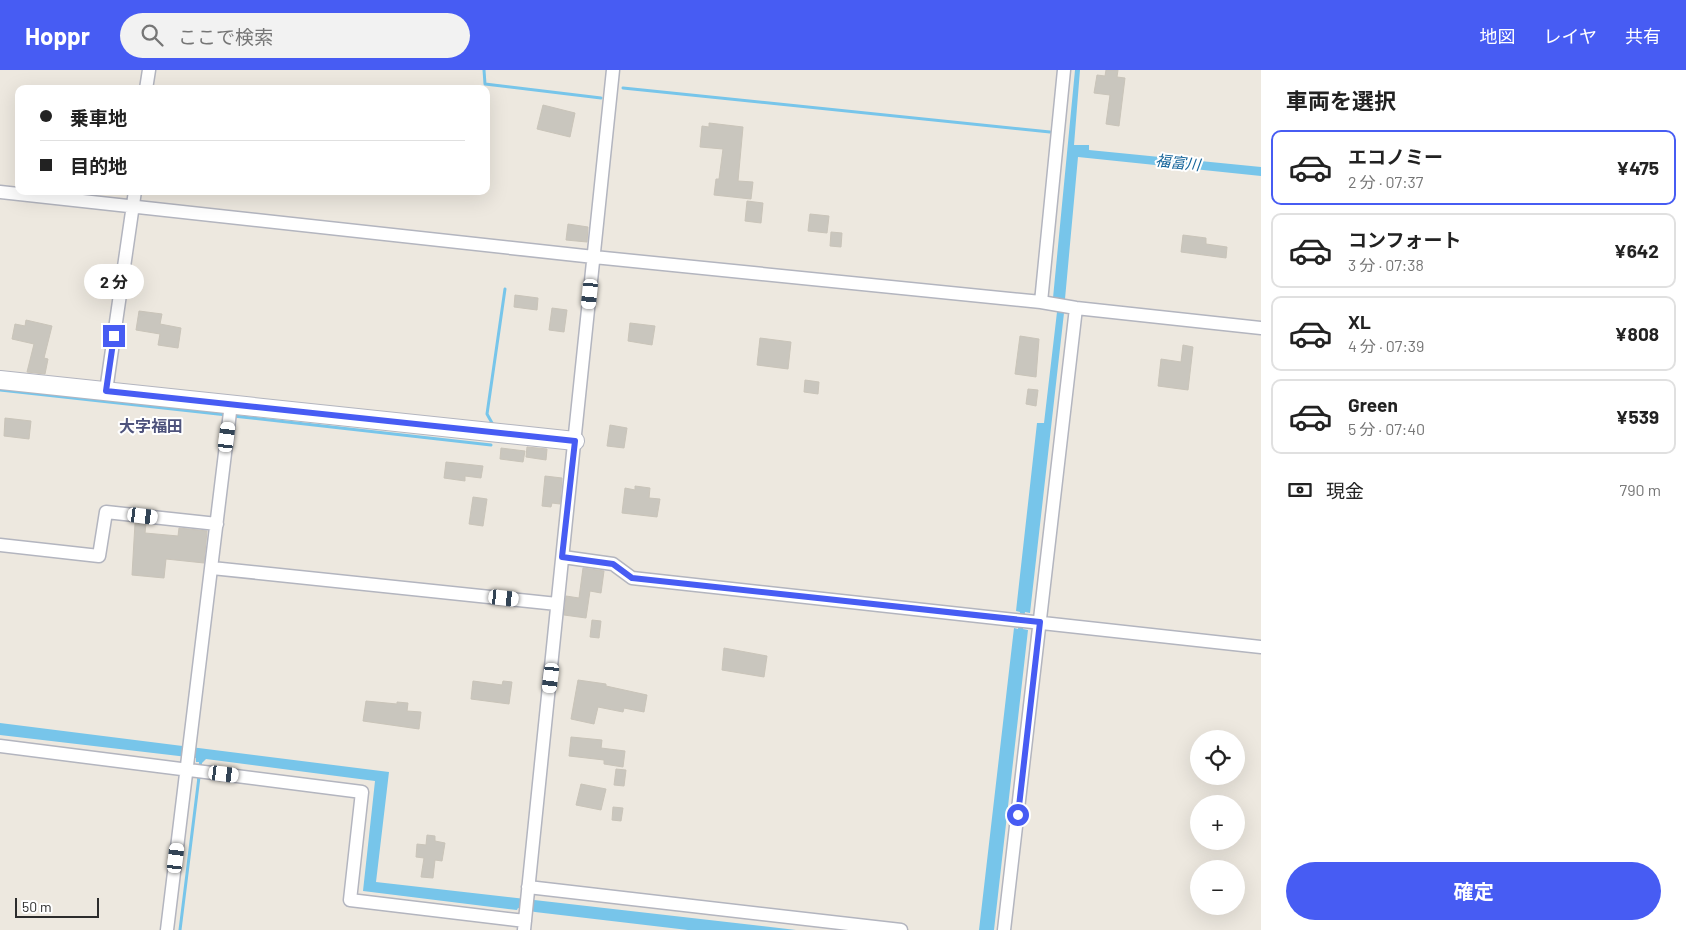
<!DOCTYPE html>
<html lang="ja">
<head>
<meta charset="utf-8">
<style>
	:root { --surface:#fff; --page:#f2f2f2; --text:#222; --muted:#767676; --line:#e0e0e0; --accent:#475cf3 }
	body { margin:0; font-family:Barlow,"Noto Sans JP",sans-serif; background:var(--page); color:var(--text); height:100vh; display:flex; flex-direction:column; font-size:19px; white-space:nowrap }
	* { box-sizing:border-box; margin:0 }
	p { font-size:16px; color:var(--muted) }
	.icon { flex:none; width:28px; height:28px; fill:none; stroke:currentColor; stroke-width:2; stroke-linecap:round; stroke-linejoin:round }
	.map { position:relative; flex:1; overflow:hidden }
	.drawer { display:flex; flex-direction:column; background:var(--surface); width:425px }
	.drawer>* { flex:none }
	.top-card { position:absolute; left:15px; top:15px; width:475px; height:110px; border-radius:10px; box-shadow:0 5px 20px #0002; display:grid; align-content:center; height:110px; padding:0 25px; background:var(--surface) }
	.fabs { position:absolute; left:1190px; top:660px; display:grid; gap:10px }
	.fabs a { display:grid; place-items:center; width:55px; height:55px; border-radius:50%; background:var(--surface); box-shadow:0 5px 20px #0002; font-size:25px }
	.scale { position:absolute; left:15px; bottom:12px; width:84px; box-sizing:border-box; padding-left:5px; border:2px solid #2c2c2c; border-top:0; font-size:14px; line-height:18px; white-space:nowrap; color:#2c2c2c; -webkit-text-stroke:4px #fff; paint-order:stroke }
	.end { position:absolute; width:22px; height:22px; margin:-11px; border:6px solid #475cf3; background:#fff; box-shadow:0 0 0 2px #fff }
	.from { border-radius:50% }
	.bubble { position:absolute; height:35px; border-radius:18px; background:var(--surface); box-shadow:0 5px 20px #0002; font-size:16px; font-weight:700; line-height:35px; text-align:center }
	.car { position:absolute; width:15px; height:30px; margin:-15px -8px; border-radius:6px; box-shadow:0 0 4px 1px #0007; background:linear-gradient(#fff 24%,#345 0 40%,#fff 0 76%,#345 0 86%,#fff 0) }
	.top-card b { display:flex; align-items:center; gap:18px; height:48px; font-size:19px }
	.top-card b+b { border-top:1px solid var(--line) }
	.top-card i { width:12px; height:12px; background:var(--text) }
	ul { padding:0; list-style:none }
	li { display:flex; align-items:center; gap:15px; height:75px; margin:0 10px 8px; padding:0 15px; border:2px solid var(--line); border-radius:10px }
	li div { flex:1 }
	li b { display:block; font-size:19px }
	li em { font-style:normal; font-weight:700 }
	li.on { border-color:var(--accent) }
	li>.icon { width:45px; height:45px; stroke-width:1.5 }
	h2 { padding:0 25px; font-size:22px; line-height:60px }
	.pay { display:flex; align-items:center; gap:12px; height:55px; padding:0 25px; font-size:19px }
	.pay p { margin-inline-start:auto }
	.primary-button { display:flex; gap:10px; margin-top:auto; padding:10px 25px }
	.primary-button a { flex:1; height:58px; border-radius:30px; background:var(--accent); color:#fff; font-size:20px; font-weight:700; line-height:58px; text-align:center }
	header { display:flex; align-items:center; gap:30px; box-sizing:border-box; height:70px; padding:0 25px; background:var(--accent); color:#fff }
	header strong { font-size:24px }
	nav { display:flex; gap:28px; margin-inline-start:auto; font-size:18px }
	.search { width:350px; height:45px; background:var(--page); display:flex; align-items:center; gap:12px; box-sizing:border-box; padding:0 18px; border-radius:28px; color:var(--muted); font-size:19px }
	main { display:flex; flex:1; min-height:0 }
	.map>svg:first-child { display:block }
	.water { fill:#77c5ea }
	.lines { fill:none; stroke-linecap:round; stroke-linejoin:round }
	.stream { stroke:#77c5ea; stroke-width:3 }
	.building { fill:#c9c6be; stroke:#c9c4b9 }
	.street-casing { stroke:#b3b5bf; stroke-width:15 }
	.secondary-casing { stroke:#b3b5bf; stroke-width:20 }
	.street { stroke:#fff; stroke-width:12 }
	.secondary { stroke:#fff; stroke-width:18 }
	.route { stroke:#475cf3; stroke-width:6 }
	.labels { text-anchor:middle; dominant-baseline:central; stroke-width:4; stroke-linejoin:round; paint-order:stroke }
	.water-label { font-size:15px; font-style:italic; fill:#136399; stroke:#fff }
	.quarter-label { font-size:16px; font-weight:bold; fill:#4e537c; stroke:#fff }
</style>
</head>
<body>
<header>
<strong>Hoppr</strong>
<div class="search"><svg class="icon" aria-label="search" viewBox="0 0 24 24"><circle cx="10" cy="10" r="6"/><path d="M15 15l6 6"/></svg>ここで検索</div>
<nav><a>地図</a><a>レイヤ</a><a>共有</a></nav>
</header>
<main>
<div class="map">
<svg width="1261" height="860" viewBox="0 0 1261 860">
	<rect width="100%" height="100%" fill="#ede8df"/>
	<path class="water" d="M1075,0h5l-6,75h15v5l172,17v9l-183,-19 -13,142h-2l1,14 -34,300 -5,-1 -2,17 5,1 -34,300h-15l35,-302 4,1 2,-17 -4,-1 21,-188h7l13,-111 -1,-14h-3z
		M0,653l389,49 -13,110 420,48h-108l-153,-18 -17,-4 -1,2 -154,-19 12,-110 -169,-22 -4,4 -2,17h-3l2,-18h-3v-4l-196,-23z"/>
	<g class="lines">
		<path class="stream" d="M484,0l1,14 116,14
			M623,18l427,44
			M0,320l227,25
			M233,346l258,29
			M492,353l-5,-9 18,-125
			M180,860l19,-153"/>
	</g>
	<path class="building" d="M1106,0h12l-1,7 8,1 -6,48 -13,-2 4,-29 -16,-2 3,-18 8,1z
		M543,35l32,8 -5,24 -33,-8z
		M709,53l34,4 -5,54 15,1 -2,17 -37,-4 2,-16h3l4,-30 -23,-2 2,-21 7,1z
		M747,131l16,2 -2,20 -16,-2z
		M810,144l19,2 -2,17 -19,-2z
		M568,154l20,3 -1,15 -21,-2z
		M831,162l11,1 -1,14 -11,-1z
		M1183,165l23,3v6l21,3 -1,11 -45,-6z
		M515,225l23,3 -1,12 -23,-3z
		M552,238l15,2 -3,22 -15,-2z
		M139,241l23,3 -2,10 21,4 -3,20 -20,-3 2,-11 -24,-4z
		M26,250l26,6 -8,32 4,1 -3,15 -18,-2 7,-28 -22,-5 3,-15 10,2z
		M630,253l25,3 -3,19 -24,-4z
		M1020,266l19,3 -3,38 -21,-3z
		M760,268l31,4 -3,27 -31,-4z
		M1183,275l10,2 -5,43 -30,-4 3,-27 20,3z
		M805,310l14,2 -1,12 -14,-2z
		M1028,319l10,1 -2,16 -10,-2z
		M5,348l26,3 -2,18 -25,-3z
		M610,355l17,3 -3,20 -17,-2z
		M527,377l20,2 -1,11 -20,-3z
		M501,378l24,3 -2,11 -23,-3z
		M446,392l37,4 -2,12 -16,-2v5l-21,-3z
		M545,406l17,2 -2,26 -8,-1 -1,4 -9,-1z
		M635,416l15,2 -1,10 11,1 -3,18 -35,-4 3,-25 10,2z
		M473,427l14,2 -4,27 -14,-2z
		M135,453l11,1 -1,9 33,3 1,-8 28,3 -3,32 -38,-4 -2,19 -32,-3z
		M583,498l21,3 -3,22 -11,-2 -4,27 -22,-3 2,-19 13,2z
		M592,550l9,1 -2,17 -9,-1z
		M724,578l43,8 -3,21 -42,-7z
		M578,610l28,4v2l41,9 -3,17 -20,-4 -1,4 -25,-5 -4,17 -23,-5z
		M473,611l29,4 1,-4 9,1 -3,22 -38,-5z
		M366,631l31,3v-2l11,1 -1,8 14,1 -2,17 -56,-8z
		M571,667l31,3 -1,8 24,3 -2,16 -19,-3v-4l-35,-4z
		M616,699l10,1 -2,16 -10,-1z
		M581,714l25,5 -5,21 -25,-5z
		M613,737l10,1 -2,13 -9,-1z
		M427,765l8,1v5l10,2 -3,18 -7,-1 -2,18 -12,-1 3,-19 -8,-1 1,-13 9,1z"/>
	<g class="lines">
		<defs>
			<path id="street" d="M146,19l3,-19
				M0,122l594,65 447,45 35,6 185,20
				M1041,232l23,-232
				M106,321l29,-200
				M0,475l99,11 7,-44 111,12
				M563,487l50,7 19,14 629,69
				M212,498l345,36
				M0,676l362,46 -12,108 175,21
				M528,817l373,43
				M167,860l64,-526
				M524,860c29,-287 59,-573 89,-860
				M1004,860l72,-622"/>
			<path id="secondary" d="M0,310l575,61"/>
		</defs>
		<use href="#street" class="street-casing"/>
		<use href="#secondary" class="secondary-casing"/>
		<use href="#street" class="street"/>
		<use href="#secondary" class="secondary"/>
	</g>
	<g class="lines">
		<path class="route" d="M114,266l-8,55 469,50 -13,116 51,7 19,14 408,44 -22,193"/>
	</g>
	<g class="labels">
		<g class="water-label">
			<text transform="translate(1178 92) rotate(6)">福富川</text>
		</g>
		<g class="quarter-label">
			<text x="151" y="355">大字福田</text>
		</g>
	</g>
</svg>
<div class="fabs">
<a><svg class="icon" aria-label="locate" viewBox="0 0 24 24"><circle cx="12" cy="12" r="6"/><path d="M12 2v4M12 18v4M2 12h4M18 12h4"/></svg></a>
<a>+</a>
<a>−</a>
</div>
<div class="scale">50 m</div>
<i class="end from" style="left:1018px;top:745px"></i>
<i class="end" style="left:114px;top:266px"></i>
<div class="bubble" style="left:84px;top:194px;width:60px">2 分</div>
<i class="car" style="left:590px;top:224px;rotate:186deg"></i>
<i class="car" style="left:227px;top:367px;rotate:7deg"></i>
<i class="car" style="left:143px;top:446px;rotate:97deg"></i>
<i class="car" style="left:504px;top:528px;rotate:96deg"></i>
<i class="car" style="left:551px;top:608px;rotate:187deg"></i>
<i class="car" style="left:224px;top:704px;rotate:97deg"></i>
<i class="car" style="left:176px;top:788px;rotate:7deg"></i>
<div class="top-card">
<b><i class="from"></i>乗車地</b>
<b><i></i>目的地</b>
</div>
</div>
<section class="drawer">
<h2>車両を選択</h2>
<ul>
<li class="on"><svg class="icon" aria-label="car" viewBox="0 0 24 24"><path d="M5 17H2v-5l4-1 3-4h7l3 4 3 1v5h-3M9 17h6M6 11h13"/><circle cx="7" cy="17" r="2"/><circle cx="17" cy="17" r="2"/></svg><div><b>エコノミー</b><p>2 分 · 07:37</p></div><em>¥475</em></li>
<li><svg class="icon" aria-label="car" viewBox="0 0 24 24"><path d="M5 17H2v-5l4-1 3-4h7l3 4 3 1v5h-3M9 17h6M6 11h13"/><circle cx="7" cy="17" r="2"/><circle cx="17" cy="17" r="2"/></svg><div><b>コンフォート</b><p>3 分 · 07:38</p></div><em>¥642</em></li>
<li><svg class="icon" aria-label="car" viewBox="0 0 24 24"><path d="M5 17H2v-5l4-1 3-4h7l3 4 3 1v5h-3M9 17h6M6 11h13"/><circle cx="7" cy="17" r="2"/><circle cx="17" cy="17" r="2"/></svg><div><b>XL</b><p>4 分 · 07:39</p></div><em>¥808</em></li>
<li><svg class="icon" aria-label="car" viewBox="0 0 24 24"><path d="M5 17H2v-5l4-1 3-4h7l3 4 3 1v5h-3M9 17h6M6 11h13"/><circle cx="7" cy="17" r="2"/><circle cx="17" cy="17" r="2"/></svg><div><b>Green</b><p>5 分 · 07:40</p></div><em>¥539</em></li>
</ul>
<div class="pay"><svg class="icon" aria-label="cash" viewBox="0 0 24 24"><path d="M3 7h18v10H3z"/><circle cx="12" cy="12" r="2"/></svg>現金<p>790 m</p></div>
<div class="primary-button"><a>確定</a></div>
</section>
</main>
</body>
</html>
